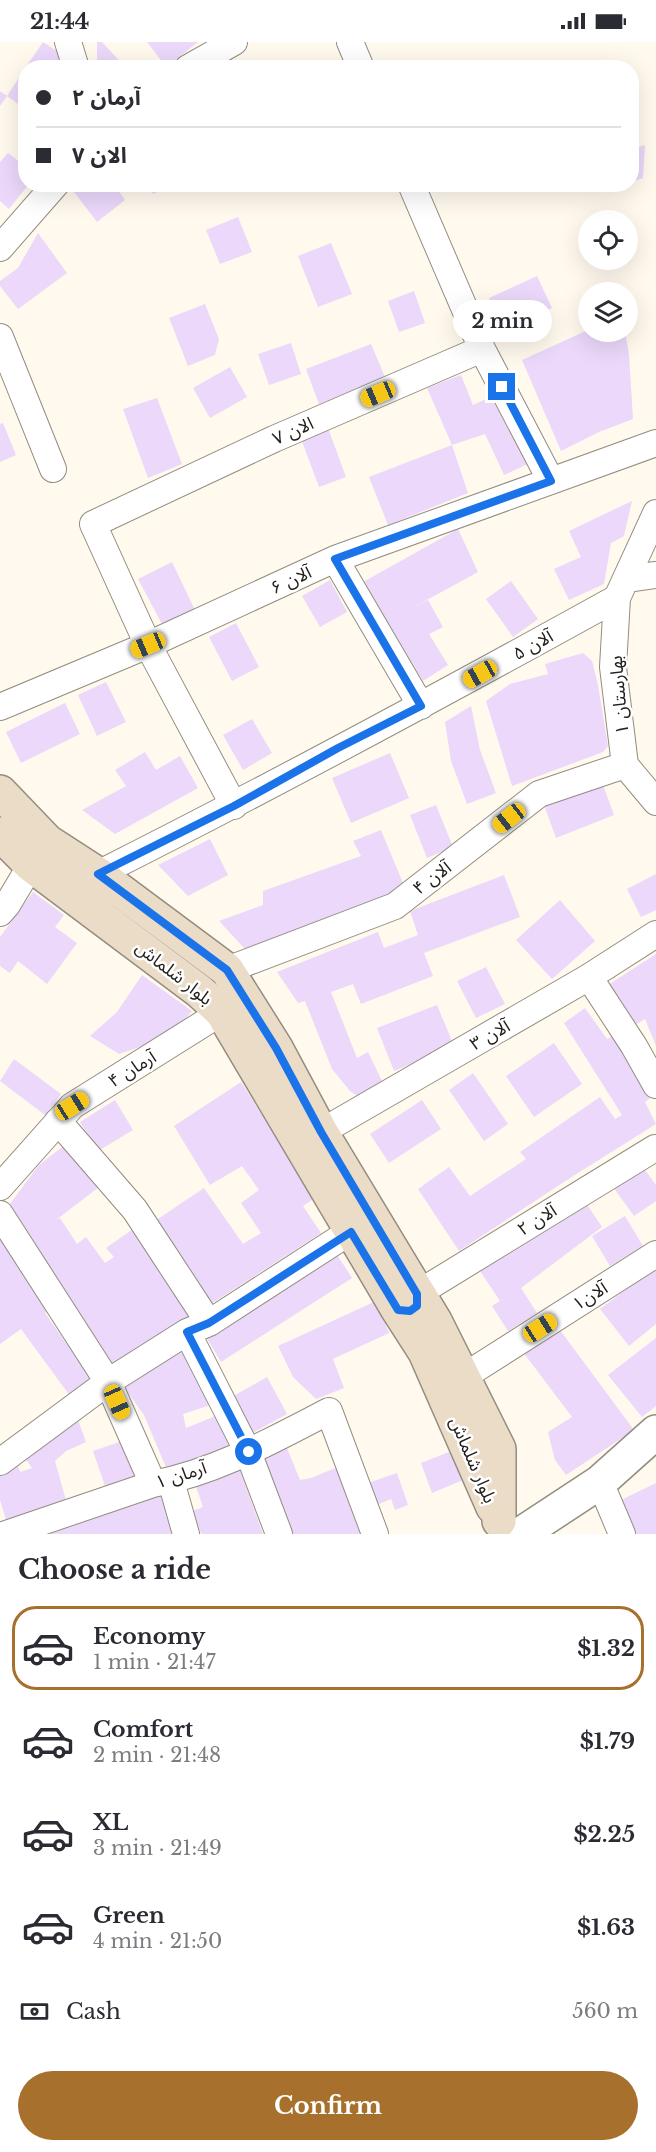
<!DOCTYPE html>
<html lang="en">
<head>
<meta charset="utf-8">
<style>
	:root { --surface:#fff; --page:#f7f7f7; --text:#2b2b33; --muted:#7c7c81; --line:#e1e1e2; --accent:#a8702d }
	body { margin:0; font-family:"Libre Baskerville","Noto Sans Arabic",serif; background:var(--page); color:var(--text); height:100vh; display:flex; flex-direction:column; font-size:22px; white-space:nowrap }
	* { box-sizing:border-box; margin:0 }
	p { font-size:20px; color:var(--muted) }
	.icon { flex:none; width:33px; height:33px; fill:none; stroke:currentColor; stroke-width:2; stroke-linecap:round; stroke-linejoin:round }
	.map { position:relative; height:1492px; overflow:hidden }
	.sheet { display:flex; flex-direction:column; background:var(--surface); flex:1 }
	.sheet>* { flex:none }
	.guide { position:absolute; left:18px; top:18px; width:621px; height:132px; border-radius:24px; box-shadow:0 6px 24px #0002; display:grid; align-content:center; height:132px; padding:0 18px; background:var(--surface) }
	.controls { position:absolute; left:578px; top:168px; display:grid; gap:12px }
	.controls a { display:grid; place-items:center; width:60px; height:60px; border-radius:50%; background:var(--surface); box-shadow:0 6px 24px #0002; font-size:30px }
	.end { position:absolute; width:27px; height:27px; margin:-14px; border:8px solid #1a73e8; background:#fff; box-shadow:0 0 0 3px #fff }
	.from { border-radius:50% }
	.bubble { position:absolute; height:42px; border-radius:21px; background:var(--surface); box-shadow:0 6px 24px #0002; font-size:20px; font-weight:700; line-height:42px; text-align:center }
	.car { position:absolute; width:18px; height:36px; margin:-18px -9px; border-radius:8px; box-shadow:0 0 4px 2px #0007; background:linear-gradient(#f5c518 24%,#345 0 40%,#f5c518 0 76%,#345 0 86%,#f5c518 0) }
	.guide b { display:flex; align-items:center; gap:21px; height:57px; font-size:22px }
	.guide b+b { border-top:2px solid var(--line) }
	.guide i { width:15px; height:15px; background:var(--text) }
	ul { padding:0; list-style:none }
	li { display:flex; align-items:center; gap:18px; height:84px; margin:0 12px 9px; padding:0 6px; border:3px solid transparent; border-radius:24px }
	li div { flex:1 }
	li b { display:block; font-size:22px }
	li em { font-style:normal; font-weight:700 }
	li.on { border-color:var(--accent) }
	li>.icon { width:54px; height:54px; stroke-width:1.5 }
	h2 { padding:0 18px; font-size:27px; line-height:72px }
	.pay { display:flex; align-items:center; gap:15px; height:66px; padding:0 18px; font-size:22px }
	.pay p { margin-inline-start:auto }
	.cta { display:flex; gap:12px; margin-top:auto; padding:12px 18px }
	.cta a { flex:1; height:69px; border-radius:36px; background:var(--accent); color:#fff; font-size:24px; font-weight:700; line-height:69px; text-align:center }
	.status { display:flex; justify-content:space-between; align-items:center; height:42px; padding:0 30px; background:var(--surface); direction:ltr }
	.status svg { height:16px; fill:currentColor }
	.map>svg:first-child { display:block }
	.building { fill:#ebd8fa }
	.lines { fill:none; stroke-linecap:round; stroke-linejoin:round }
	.minor-casing { stroke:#938d80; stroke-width:28 }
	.tertiary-casing { stroke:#938d80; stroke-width:36 }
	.secondary-casing { stroke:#938d80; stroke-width:36 }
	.minor { stroke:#fff; stroke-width:26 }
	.tertiary { stroke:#fff; stroke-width:33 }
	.secondary { stroke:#ebdcc8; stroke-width:33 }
	.route { stroke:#1a73e8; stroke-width:8 }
	.labels { text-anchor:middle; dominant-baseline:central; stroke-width:5; stroke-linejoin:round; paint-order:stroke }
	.street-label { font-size:18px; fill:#23201b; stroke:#fff }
</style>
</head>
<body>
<div class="status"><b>21:44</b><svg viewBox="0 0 49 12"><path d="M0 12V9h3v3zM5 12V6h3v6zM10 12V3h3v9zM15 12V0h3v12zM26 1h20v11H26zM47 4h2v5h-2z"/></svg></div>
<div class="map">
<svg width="656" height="1492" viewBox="0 0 656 1492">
	<rect width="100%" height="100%" fill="#fff9ee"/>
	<path class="building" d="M43,0l17,11 -1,15h-33v42l-19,-14 19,-29z
		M97,0h5l24,26h-29z
		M147,0h51l-32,25z
		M0,49l7,5 -7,10z
		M645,103l-2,33 -11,4v-33z
		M8,111l18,14v17h3l-20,25 -9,-8v-39z
		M76,142h38l11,16 -28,22 -26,-34z
		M148,142h24l-19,10z
		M598,142h24v1l-22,7z
		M238,175l14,35 -32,12 -14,-34z
		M38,191l29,40 -49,36 -18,-23v-5l18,-13z
		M331,201l21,51 -34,13 -20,-51z
		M537,234l15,32 -49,22 -14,-32z
		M414,249l11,32 -26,9 -11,-31z
		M205,262l14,35 -4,16 -27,11 -19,-48z
		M588,288l37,2 4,22 4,65 -34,13 -38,19 -39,-91z
		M291,301l10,31 -32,11 -11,-31z
		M371,302l14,33 -66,27 -13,-35z
		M230,325l17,30 -37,21 -17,-30z
		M461,333l12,30 28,-13 31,70 -28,13 -19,-41 -33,11 -25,-57z
		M157,356l25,66 -34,14 -25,-69z
		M3,381l13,32 -16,7v-38z
		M328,386l18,49 -27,10 -18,-48z
		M452,403l16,48 -80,32 -19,-48z
		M632,459l-8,35 -13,7 -7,41 -35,16 -15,-31 27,-12 -12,-26z
		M458,487l20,43 -64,35 14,-7 15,27 -14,7 19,31 -25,16 -60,-99z
		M172,520l23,48 -32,16 -25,-47z
		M330,538l17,32 -27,15 -18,-31z
		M511,539l27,38 -25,18 -27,-38z
		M236,581l23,44 -27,14 -23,-44z
		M583,611l9,8 6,24 10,61 -5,6 -91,34 -26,-85 24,-17 38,-10 -3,-10z
		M106,640l20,40 -29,14 -19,-41z
		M65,661l15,31 -59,29 -15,-31z
		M471,664l9,44 16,43 -29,11 -16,-43 -6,-39z
		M252,677l20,34 -29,17 -20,-35z
		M145,710l11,18 24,-14 18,32 -83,46 -33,-24 44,-24 -11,-16z
		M390,711l19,45 -58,25 -19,-45z
		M603,743l11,30 -58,23 -12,-33z
		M436,763l17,42 -26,11 -17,-43z
		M381,788l24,58 -129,51 -31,10 -26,-28 44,-16v-14l98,-35 -8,-15z
		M210,797l18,36 -40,21 -30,-31z
		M656,832v36l-15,7 -14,-28z
		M504,833l16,42 -96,36 9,23 -72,28 -8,-20 -22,8 26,66 11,-6 16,33 -24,13 -10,-7 -18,-22 -27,-68 -7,2 -21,-31 101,-40 6,16 34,-13 -8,-24z
		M33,850l31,23 -9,12 22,16 -30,41 -29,-23 -8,12 -10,-7v-29z
		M560,858l35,41 -43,38 -36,-39z
		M656,912v92l-11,-27 -12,7 -25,-41z
		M486,925l19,37 -29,14 -19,-37z
		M142,933l50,36 -10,12 -30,20 -33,11 -29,-18 27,-24z
		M437,963l17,41 -60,25 -17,-43z
		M585,966l22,31 9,-5 37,62 -8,6 11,22 -86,54 -111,73 -41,-62 31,-22 21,29 56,-37 -6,-7 80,-55 15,22 7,-4 -58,-92z
		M554,1001l28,41 -48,33 -28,-41z
		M14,1017l47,35 -16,21 -45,-34z
		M473,1031l35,51 -24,17 -35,-51z
		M241,1040l74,116 -12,8 18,27 -110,71 -56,-83 49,-33 39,56 18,-11 -20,-30 18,-13 -17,-24 -32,19 -36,-59z
		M115,1058l18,30 -35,21 -18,-29z
		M422,1058l19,29 -52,34 -19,-29z
		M66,1102l33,43 -43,33 4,-2 17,26 9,-7 19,26 9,-6 -8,-9 27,-19 60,87 -78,54 -111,-158 35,-47z
		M642,1124l14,19v16l-22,15 -21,-29z
		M584,1158l18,27 -81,61 16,25 -29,18 -16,-25 8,-5 -20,-30z
		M625,1174l18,30 -33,20 -18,-30z
		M0,1198l49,69 -4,4 21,30 3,-3 30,41 -26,19 -52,-71 -21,15z
		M336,1211l16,25 -131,84 -16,-27z
		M656,1225v57l-27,22 -29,-37z
		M376,1259l13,32 -56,26 11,29 -28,11 -23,-22 -15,-31z
		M557,1284l77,104 -68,45 -11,-15 -7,-28 24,-15 -49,-65z
		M656,1296v68l-14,11 -34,-42z
		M180,1307l34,55 -31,10 3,14 32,-13 13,33 -63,24 -24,-57 -20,-28z
		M267,1335l20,37 -36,20 -21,-36z
		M78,1378l8,22 -20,9 -11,10 12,43 -60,19 -7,-23v-24l17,-15 3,11 12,-4 -8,-11z
		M125,1398l13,37 -32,12 -13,-38z
		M284,1399l16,39 11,-2 27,-11 26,67h-76l-33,-81z
		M464,1404l11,29 -43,18 -11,-30z
		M239,1426l24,66h-62l-8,-23 10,-4 -8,-23z
		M397,1431l11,32 -13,5 -4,-11 -15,6 -8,-22z
		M656,1441v51h-23l-16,-32z
		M164,1449l8,43h-139z"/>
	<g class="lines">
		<defs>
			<path id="minor" d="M68,0l8,26
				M350,0l11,26
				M188,26l46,-26
				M411,142l71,165
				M0,206l56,-64
				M0,295l53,132
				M656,471l-39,85 -4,69 12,98 31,37
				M335,517l86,147
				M626,537l30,-4
				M0,665l148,-62 187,-86 321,-116
				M234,764l-86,-161 -55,-121 181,-85 208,-90 69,132
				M98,832c175,-88 347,-181 519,-276
				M0,871l7,-8 24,-40
				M227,928l168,-64 144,-112 86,-29
				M589,935l45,69 22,39
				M58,1079l77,89 74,113
				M321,1090l268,-155 67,-43
				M0,1145l72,-81 150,-94
				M0,1172l108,168 79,-50
				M417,1252l238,-146 1,1
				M463,1335l193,-123
				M0,1420l108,-80 45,102
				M171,1439l15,53
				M600,1440l22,52
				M6,1492l147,-50c63,-12 120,-44 176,-73l46,123
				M279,1492l-31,-82 -61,-120 22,-9 142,-92"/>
			<path id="tertiary" d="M521,1492l79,-52 56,-50"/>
			<path id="secondary" d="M0,750l47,49 51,33 129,96 49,78 45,84 114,189 64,128v72
				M0,792l31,31 168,126 23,21 176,298 27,42 68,155"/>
		</defs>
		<use href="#minor" class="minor-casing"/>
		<use href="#tertiary" class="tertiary-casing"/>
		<use href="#secondary" class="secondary-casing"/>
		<use href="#minor" class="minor"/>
		<use href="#tertiary" class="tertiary"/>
		<use href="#secondary" class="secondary"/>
	</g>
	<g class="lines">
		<path class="route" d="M249,1410l-62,-120 22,-9 142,-91 47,78 12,1 7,-5v-12l-96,-162 -45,-84 -49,-78 -129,-96 136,-68 104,-58 83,-42 -86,-147 216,-78 -49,-94"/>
	</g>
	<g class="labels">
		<g class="street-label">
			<text transform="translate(293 389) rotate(-24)">الان ۷</text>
			<text transform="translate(291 538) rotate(-25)">آلان ۶</text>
			<text transform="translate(533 603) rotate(-29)">آلان ۵</text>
			<text transform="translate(619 653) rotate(-95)">بهارستان ۱</text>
			<text transform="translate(432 836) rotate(-37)">آلان ۴</text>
			<text transform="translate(174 931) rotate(38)">بلوار شلماش</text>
			<text transform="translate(490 993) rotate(-30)">آلان ۳</text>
			<text transform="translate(132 1027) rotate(-32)">آرمان ۴</text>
			<text transform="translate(537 1178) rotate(-32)">آلان ۲</text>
			<text transform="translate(590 1254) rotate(-32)">آلان۱</text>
			<text transform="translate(473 1418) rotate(67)">بلوار شلماش</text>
			<text transform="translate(181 1433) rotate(-18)">آرمان ۱</text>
		</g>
	</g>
</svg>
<div class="controls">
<a><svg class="icon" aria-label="locate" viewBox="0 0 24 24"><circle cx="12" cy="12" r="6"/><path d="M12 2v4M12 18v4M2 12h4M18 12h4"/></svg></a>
<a><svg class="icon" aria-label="layers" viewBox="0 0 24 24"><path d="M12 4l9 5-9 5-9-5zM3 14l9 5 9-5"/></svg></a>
</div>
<i class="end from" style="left:249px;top:1410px"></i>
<i class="end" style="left:502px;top:345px"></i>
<div class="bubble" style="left:453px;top:258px;width:99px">2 min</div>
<i class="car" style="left:378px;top:352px;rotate:247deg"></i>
<i class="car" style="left:148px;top:603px;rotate:247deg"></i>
<i class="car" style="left:480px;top:632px;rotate:241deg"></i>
<i class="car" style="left:509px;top:776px;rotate:232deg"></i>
<i class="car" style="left:72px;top:1064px;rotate:58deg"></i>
<i class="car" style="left:540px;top:1286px;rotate:58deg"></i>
<i class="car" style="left:117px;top:1360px;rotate:156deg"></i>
<div class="guide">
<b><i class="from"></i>آرمان ۲</b>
<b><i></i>الان ۷</b>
</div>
</div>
<section class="sheet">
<h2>Choose a ride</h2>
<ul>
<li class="on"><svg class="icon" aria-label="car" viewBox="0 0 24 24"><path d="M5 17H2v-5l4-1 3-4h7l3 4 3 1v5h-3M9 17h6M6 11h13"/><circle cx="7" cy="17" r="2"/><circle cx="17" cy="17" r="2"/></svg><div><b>Economy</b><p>1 min · 21:47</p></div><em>$1.32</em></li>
<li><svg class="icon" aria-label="car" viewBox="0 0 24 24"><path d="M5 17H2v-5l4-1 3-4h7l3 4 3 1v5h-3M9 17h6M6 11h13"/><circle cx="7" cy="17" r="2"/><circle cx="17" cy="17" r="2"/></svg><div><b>Comfort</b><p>2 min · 21:48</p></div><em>$1.79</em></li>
<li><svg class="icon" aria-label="car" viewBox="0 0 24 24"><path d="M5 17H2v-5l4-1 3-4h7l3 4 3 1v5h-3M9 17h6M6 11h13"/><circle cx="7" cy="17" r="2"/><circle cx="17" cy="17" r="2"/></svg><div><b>XL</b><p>3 min · 21:49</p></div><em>$2.25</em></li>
<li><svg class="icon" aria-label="car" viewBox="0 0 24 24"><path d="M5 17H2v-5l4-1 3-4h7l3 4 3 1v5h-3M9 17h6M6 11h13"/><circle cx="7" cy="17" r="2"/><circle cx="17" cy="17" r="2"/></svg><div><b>Green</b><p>4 min · 21:50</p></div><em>$1.63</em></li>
</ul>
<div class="pay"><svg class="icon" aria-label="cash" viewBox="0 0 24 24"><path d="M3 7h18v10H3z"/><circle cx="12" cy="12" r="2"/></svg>Cash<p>560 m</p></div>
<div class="cta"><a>Confirm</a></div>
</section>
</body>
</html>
